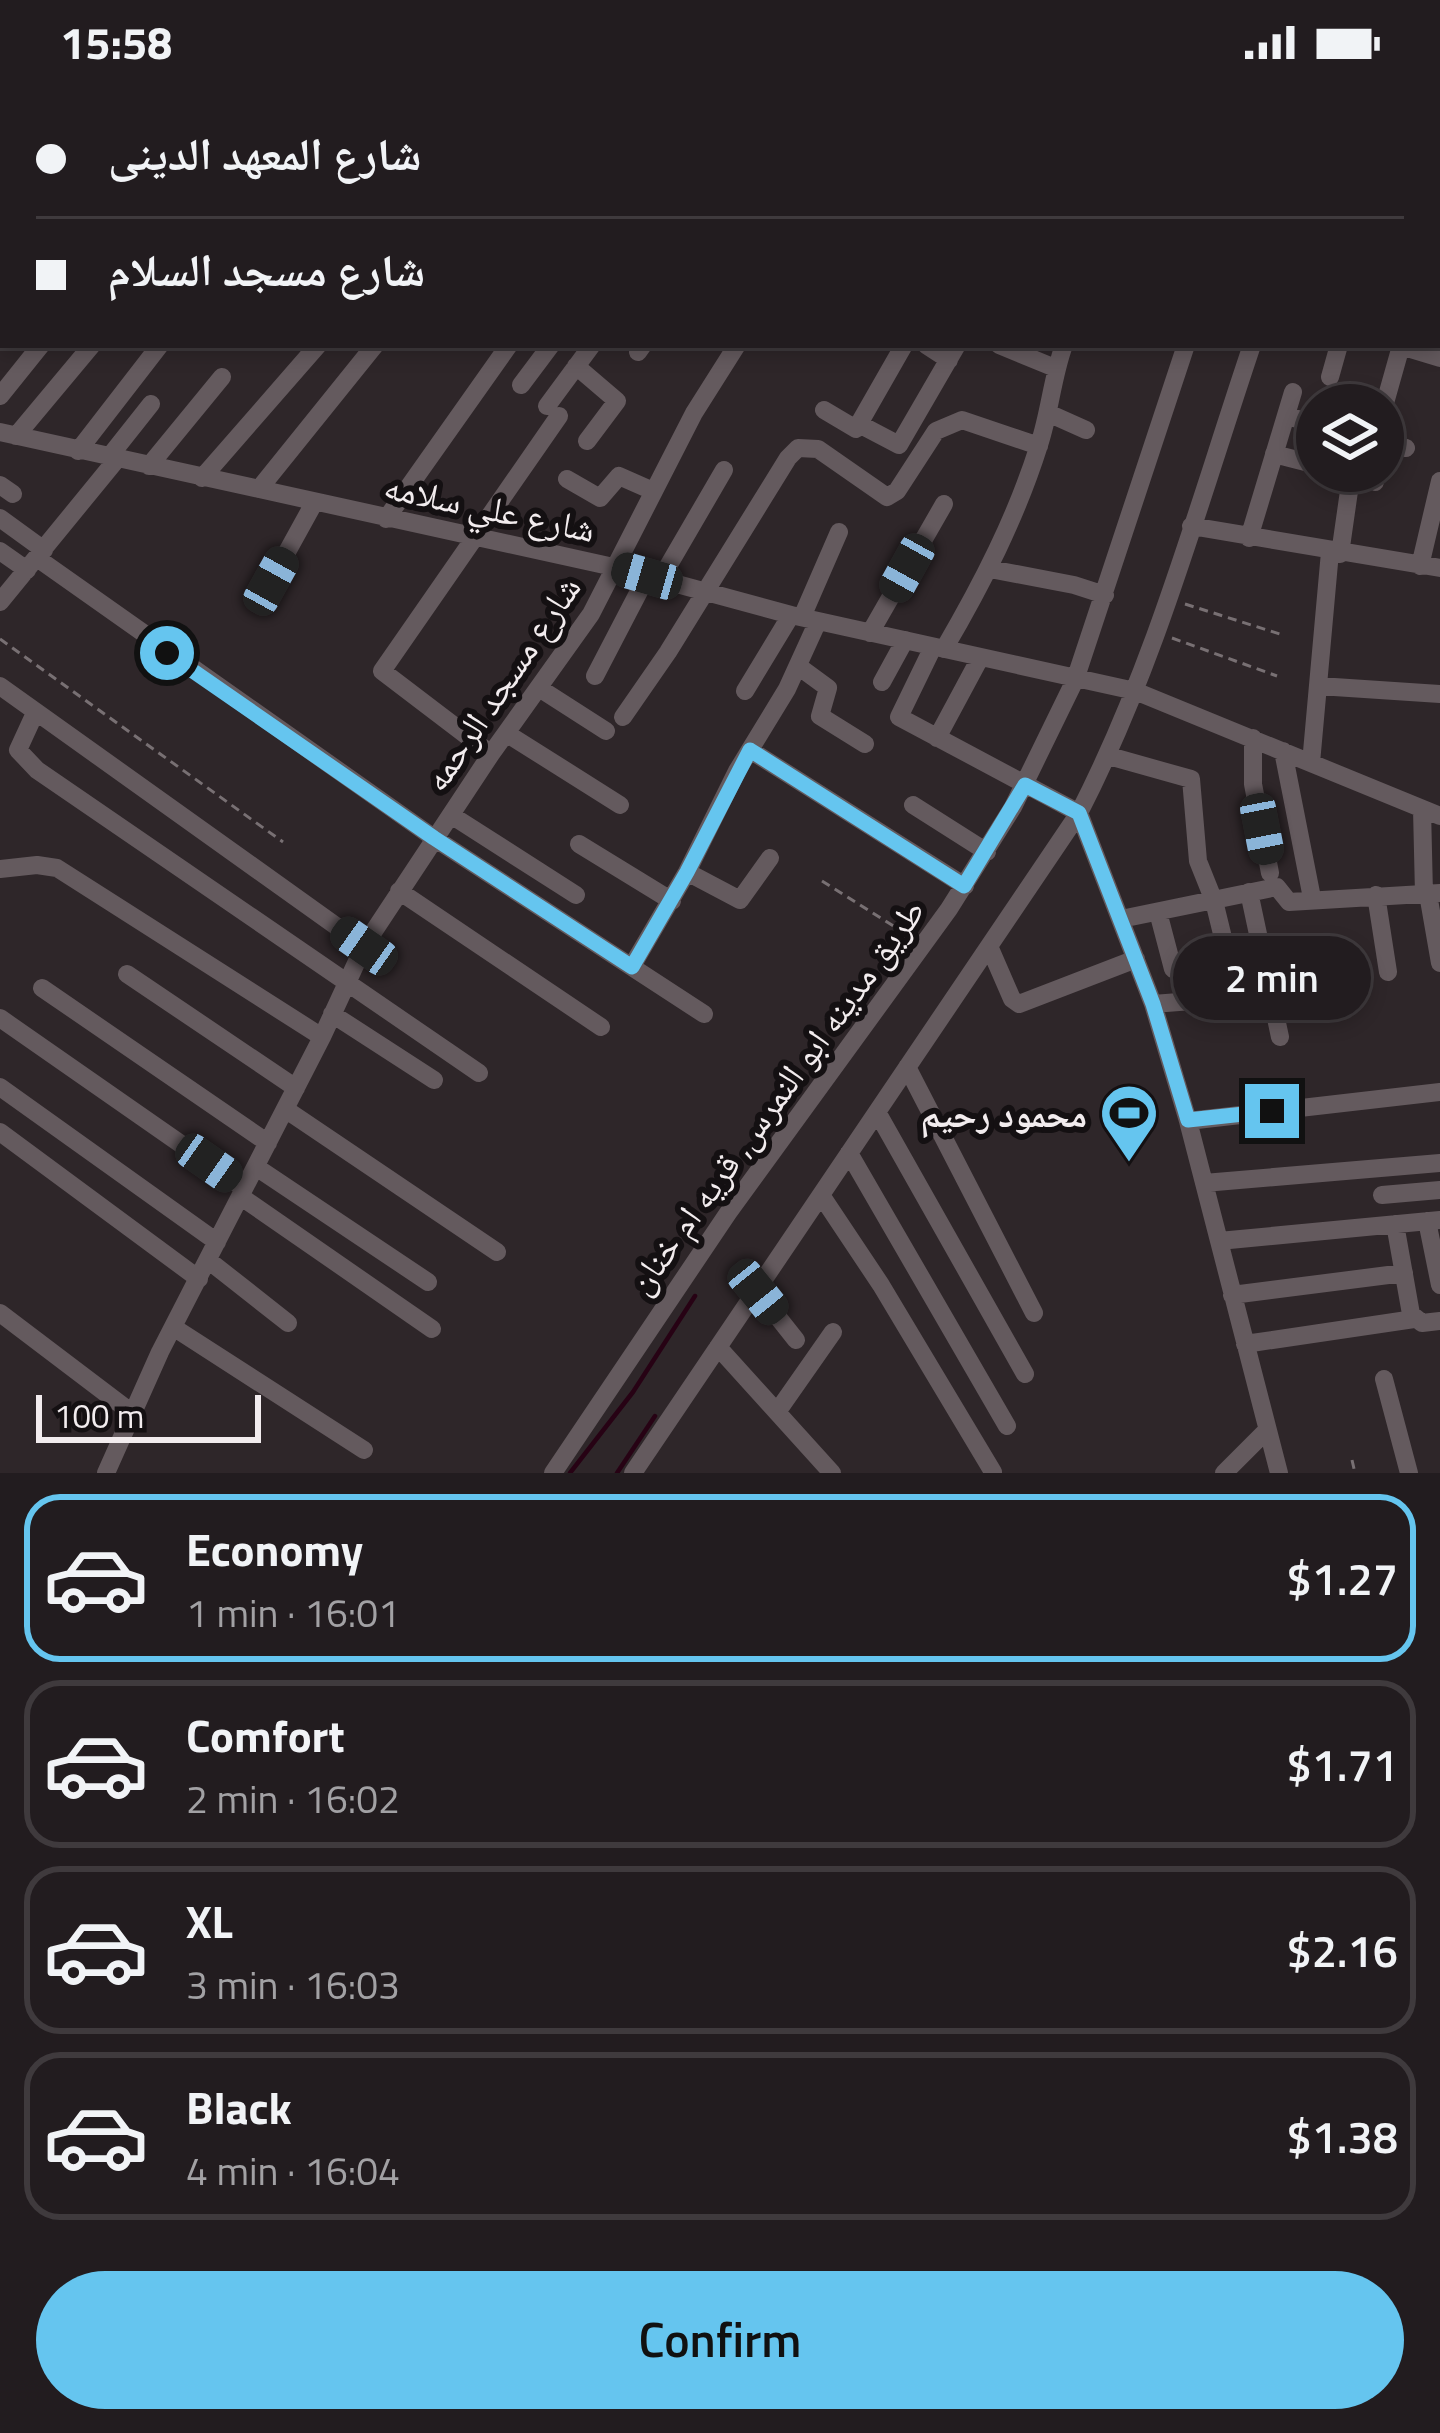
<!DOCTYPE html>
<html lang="en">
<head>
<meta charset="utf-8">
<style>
	:root { --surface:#221c1f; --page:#2e292c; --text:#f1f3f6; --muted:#a2a1a4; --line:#3f3a3d; --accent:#65c5ef }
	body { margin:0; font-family:"Titillium Web","Noto Naskh Arabic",sans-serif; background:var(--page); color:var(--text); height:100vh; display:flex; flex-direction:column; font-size:45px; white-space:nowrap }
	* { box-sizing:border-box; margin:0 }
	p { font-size:39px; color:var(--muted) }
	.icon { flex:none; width:66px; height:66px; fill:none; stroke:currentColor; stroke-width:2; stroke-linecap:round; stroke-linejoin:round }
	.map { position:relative; height:1389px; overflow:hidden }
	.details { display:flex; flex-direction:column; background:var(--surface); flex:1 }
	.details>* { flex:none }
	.banner { position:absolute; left:0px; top:0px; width:1440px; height:264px; box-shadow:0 6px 18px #0003,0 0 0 3px var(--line); display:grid; align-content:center; height:264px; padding:0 36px; background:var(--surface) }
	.controls { position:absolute; left:1296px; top:300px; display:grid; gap:24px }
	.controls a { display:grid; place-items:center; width:108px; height:108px; border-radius:50%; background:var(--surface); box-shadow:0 6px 18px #0003,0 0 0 3px var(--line); font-size:60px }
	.scale { position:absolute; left:36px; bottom:30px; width:225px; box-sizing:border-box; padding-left:12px; border:6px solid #f2ecee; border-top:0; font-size:33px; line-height:42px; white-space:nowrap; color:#f2ecee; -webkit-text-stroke:9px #141012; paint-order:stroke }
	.end { position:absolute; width:54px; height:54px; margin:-27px; border:15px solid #65c5ef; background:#111; box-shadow:0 0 0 6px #111 }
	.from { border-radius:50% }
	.bubble { position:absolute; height:84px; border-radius:42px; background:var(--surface); box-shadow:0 6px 18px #0003,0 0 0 3px var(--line); font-size:39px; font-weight:600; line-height:84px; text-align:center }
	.car { position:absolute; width:36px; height:72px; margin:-36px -18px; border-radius:15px; box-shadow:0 0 9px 3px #0007; background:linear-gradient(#222 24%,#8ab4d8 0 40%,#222 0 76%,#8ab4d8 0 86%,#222 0) }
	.banner b { display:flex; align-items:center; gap:42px; height:114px; font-size:45px }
	.banner b+b { border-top:3px solid var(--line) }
	.banner i { width:30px; height:30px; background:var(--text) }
	ul { padding:21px 0 0; list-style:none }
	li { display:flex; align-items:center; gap:36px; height:168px; margin:0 24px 18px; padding:0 12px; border:6px solid var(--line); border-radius:36px }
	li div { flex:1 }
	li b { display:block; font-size:45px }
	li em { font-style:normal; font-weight:600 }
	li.selected { border-color:var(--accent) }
	li>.icon { width:108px; height:108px; stroke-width:1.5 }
	.cta { display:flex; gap:24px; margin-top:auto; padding:24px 36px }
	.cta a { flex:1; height:138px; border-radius:72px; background:var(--accent); color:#111; font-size:48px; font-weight:600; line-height:138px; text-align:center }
	.status { display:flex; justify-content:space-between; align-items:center; height:84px; padding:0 60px; background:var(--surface); direction:ltr }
	.status svg { height:33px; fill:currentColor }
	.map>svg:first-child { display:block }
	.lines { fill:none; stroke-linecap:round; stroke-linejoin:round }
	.stream { stroke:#270214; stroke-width:4.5 }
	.path { stroke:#787073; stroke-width:3; stroke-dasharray:9 6; stroke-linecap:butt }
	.minor { stroke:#645a5e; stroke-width:18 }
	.route { stroke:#65c5ef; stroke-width:15 }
	.labels { text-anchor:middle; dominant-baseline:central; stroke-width:12; stroke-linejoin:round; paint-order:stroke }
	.street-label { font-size:36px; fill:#f2ecee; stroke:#141012 }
	.poi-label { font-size:36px; font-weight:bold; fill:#f2ecee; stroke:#141012; text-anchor:end }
</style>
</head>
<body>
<div class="status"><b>15:58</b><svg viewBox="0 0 49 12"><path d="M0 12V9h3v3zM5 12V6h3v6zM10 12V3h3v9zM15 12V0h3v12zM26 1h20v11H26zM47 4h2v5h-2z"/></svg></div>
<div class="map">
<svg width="1440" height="1389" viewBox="0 0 1440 1389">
	<rect width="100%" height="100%" fill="#2e2629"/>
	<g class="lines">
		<path class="stream" d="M570,1389l63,-81 62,-96
			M617,1389l38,-57"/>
		<path class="path" d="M1185,520l98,31
			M1172,554l105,38
			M0,555l283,203
			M822,797l89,56
			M1352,1376l3,13"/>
		<path class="minor" d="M415,0l4,3
			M842,0l1,3
			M984,0l2,3
			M1091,0l3,3
			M60,3l3,-3
			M125,3l3,-3
			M251,3l3,-3
			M305,3l3,-3
			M369,3l2,-3
			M449,3l3,-3
			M546,3l2,-3
			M583,3l2,-3
			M664,3l2,-3
			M1277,3l1,-3
			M1342,3l1,-3
			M0,13l3,-3
			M0,71l3,-3
			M1437,87l3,-6
			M0,149l3,-4
			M1437,169l3,1
			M926,261l23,15
			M999,261l56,23
			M1397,261l43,13
			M638,268l5,-7
			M576,282l41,35 -30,40
			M1330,293l9,-32
			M521,301l30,-40
			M0,312l41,-51
			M547,322l45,-61
			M824,326l32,19 48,-84
			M1383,326l18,-64
			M1048,329l38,17
			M1286,332l31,8
			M859,340l40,21 58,-100
			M0,348l618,136 173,47 344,76 305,125
			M16,352l76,-91
			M1383,358l23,6
			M78,367l82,-106
			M1274,370l43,11
			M109,373l42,-53
			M149,382l73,-89
			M202,394l116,-133
			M567,395l33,19 19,-22 34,15
			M1375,398l2,-11
			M0,401l13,9
			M259,405l116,-144
			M0,434l44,32
			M386,435l123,-174
			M1191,442l249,42
			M1249,454l44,-146
			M0,467l27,19
			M1340,470l11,-77
			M37,474l397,280 270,176
			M1420,482l20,-85
			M990,485l84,16 31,10
			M660,496l64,-110
			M271,497l43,-78
			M0,518l117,-143
			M802,533l37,-85
			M870,549l74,-129
			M933,563l-34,70 180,96 74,191 35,117 91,352
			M944,565c38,-65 72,-131 95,-204 11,-33 13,-67 25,-100
			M798,582l30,22 -8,28 45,28
			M595,592l52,-100
			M882,598l23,-42
			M0,602l364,260
			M1319,602l121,8
			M539,604l67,43
			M745,607l46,-76
			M35,629l-17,37 19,20 442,303
			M623,633l45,-65 120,-194 10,-10 20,1 69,48 10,-6 39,-60 26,-11 77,26
			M506,649l114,72
			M937,654l43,-80
			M1253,654v46l17,89
			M750,666l215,136
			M1283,667l29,147
			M491,670l-109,-83 177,-255
			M1109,672l82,23 7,82 16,40 22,90 -5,7 -78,6
			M1311,679l19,-211
			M913,721l74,47
			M1422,725l2,85
			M451,731l125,80
			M579,760l93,57
			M0,785l37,-4 20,3 265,169
			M687,788l53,28 30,-42
			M399,807l202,136
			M1249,808l31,145
			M1428,810l12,69
			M1376,811l12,77
			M1158,828l15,57
			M1121,835l156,-32 12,15 151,-9
			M989,862l23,53 7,5 117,-45
			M632,882l55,-94 50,-101 50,-82 31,-68
			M127,890l169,114
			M42,904l226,155
			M332,930l102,66
			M0,934l244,170
			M907,983l127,246
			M0,1003l217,155
			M285,1025l212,143
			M877,1028l148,262
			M1188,1037l252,-29
			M0,1048l199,147
			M849,1069l158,273
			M256,1083l172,115
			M1204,1099l236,-20
			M821,1111l60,90 112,187
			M1382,1111l58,-5
			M240,1112l192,133
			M1427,1137l13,64
			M1395,1140l16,90 11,9 18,-2
			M1219,1157l221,-21
			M208,1176l80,63
			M758,1208l38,48
			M1232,1211l172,-22
			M0,1229l132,100
			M173,1243l191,123
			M1245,1260l169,-25
			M718,1263l114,126
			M1384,1295l25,94
			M777,1328l56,-80
			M106,1389l54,-121 162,-315 42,-91 127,-192 100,-140 103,-201 43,-68
			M553,1389l175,-260 221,-304 64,-102 62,-127 111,-335
			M633,1389l446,-660c76,-148 120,-311 173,-468
			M1224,1389l43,-43"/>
	</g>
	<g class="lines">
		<path class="route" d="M167,569l267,185 198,129 55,-95 63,-122 214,136 61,-101 54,28 74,191 35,116 84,-9"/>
	</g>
	<defs>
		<symbol id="stadium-pin" viewBox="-11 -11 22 30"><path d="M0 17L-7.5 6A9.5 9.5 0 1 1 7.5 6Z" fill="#65c5ef" stroke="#141012"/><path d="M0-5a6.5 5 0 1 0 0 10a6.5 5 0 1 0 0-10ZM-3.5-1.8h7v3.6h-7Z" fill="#111"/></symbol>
	</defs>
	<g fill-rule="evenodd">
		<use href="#stadium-pin" x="1096" y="996" width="66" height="90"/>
	</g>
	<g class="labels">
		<g class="street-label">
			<text transform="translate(490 423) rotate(12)">شارع علي سلامه</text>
			<text transform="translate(501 599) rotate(-56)">شارع مسجد الرحمه</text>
			<text transform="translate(775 1012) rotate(-54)">طريق مدينه ابو النمرس, قريه ام خنان</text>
		</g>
		<g class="poi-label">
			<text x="1087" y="1029">محمود رحيم</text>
		</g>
	</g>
</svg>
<div class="controls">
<a><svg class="icon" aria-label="layers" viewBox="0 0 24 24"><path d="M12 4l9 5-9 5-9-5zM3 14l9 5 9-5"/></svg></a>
</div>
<div class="scale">100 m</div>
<i class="end from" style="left:167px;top:569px"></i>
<i class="end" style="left:1272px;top:1027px"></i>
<div class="bubble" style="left:1173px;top:852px;width:198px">2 min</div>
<i class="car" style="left:907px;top:484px;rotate:209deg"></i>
<i class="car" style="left:647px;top:492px;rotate:286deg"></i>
<i class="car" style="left:271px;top:497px;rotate:29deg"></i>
<i class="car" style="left:1262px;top:745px;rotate:169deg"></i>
<i class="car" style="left:364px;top:862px;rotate:305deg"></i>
<i class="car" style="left:209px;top:1079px;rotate:125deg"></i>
<i class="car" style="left:758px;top:1208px;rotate:141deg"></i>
<div class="banner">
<b><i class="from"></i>شارع المعهد الدينى</b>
<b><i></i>شارع مسجد السلام</b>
</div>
</div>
<section class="details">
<ul>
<li class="selected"><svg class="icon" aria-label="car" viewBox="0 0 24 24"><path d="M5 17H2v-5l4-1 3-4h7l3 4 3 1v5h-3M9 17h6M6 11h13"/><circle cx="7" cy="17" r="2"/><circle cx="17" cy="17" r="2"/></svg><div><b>Economy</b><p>1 min · 16:01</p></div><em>$1.27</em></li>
<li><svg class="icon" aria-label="car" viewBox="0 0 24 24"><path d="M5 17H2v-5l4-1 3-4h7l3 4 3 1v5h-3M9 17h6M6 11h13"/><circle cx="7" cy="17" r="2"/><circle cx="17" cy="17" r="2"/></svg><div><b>Comfort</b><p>2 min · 16:02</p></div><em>$1.71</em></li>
<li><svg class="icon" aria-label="car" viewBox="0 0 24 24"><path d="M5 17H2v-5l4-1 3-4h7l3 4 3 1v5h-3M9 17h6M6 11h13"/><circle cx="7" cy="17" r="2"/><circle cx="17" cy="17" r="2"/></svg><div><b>XL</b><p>3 min · 16:03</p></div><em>$2.16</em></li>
<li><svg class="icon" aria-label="car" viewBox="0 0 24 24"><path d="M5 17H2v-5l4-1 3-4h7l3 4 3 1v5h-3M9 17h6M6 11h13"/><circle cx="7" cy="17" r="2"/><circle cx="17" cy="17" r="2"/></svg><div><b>Black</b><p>4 min · 16:04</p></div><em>$1.38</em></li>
</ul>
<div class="cta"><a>Confirm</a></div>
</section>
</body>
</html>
